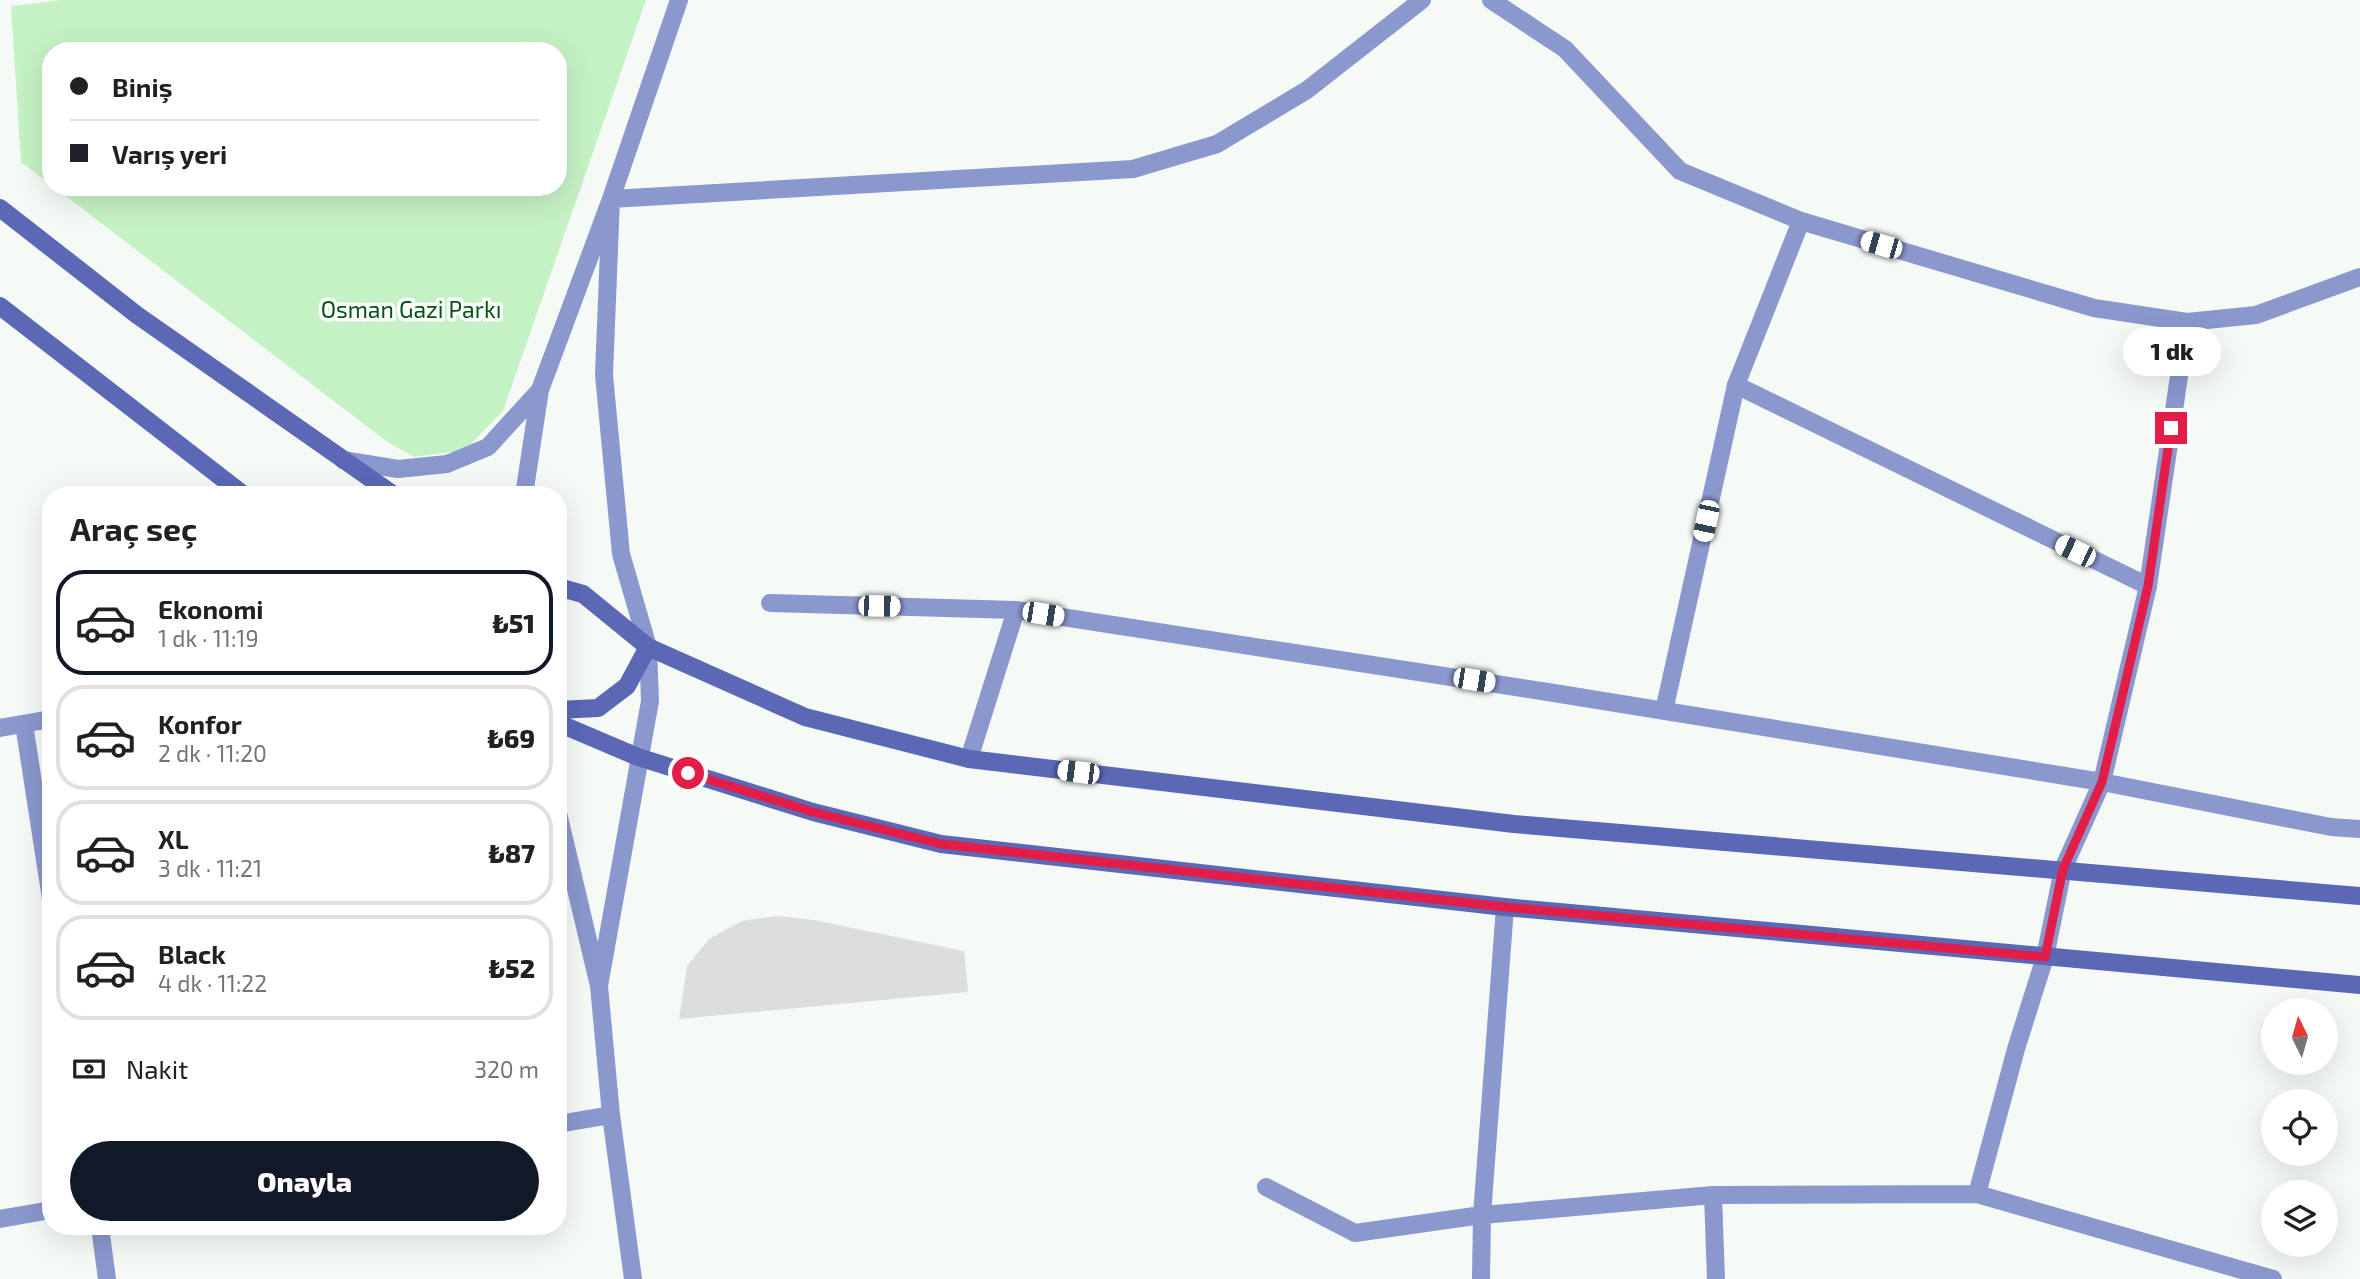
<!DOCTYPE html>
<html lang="tr">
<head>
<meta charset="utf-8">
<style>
	:root { --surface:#fff; --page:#f2f2f2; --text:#202124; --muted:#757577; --line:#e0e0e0; --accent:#111827 }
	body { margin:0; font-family:"Exo 2",sans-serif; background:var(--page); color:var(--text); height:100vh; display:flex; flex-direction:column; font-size:26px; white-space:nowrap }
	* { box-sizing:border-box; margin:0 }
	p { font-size:23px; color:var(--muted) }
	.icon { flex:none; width:38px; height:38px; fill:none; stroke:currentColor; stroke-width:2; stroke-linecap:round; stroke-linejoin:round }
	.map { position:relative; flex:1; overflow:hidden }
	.panel { position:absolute; left:42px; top:486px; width:525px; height:749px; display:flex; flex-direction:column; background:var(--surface); border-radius:28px; box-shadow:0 7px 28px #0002 }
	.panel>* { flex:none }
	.top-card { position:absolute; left:42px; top:42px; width:525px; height:154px; border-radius:28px; box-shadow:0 7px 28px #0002; display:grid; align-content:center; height:154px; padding:0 28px; background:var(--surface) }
	.needle { width:46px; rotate:355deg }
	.tools { position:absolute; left:2261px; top:998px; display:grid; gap:14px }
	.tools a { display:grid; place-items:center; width:77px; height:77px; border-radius:50%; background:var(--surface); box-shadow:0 7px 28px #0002; font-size:35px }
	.end { position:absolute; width:32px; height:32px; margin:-16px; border:9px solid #e11d48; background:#fff; box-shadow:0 0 0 4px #fff }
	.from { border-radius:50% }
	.bubble { position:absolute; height:49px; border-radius:24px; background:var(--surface); box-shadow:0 7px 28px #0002; font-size:23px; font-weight:800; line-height:49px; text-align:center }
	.car { position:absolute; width:21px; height:42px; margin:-21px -10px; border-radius:9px; box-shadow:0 0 5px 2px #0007; background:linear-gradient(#fff 24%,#345 0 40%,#fff 0 76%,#345 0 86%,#fff 0) }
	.top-card b { display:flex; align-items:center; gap:24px; height:66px; font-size:26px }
	.top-card b+b { border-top:2px solid var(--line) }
	.top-card i { width:18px; height:18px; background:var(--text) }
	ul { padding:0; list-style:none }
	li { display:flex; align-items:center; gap:21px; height:105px; margin:0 14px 10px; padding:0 14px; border:4px solid var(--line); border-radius:28px }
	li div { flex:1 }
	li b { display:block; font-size:26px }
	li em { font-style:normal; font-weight:800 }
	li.active { border-color:var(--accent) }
	li>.icon { width:63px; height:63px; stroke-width:1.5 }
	h2 { padding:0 28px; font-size:32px; line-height:84px }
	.pay { display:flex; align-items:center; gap:18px; height:77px; padding:0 28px; font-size:26px }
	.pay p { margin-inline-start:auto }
	.cta { display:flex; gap:14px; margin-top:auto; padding:14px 28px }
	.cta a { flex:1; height:80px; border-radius:42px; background:var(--accent); color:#fff; font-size:28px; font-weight:800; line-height:80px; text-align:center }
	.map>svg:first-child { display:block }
	.green { fill:#c5f2c5 }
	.building { fill:#dbdedb }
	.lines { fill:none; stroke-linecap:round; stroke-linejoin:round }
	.service { stroke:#8b98ce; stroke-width:18 }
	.minor { stroke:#8b98ce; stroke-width:18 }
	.secondary { stroke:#5a68b6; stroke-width:18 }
	.route { stroke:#e11d48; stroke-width:9 }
	.labels { text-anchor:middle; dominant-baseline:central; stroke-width:7; stroke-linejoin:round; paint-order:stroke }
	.park-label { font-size:23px; fill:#025414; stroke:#fff }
</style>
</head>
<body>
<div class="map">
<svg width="2360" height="1279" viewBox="0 0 2360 1279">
	<rect width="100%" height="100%" fill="#f6faf6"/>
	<path class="green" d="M63,0h583l-143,411 -38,39 -51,7 -28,-16 -332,-254h504v-136h-507v134l-30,-23 -10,-156z"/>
	<path class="building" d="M777,916l37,4 150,31 4,41 -289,27 8,-53 22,-27 33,-18z"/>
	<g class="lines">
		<path class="service" d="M1736,385l412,201"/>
		<path class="minor" d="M1491,0l74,49 115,122 121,50 293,87 93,14 69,-7 104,-38
			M611,199l522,-30 84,-25 90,-54 115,-90
			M343,460l55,9 49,-5 41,-17 52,-57
			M524,495l16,-105 71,-191 68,-199
			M770,603l246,7 538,83 548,89 229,45 29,2
			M1664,711l72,-326 65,-164
			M24,724l27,175
			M0,728l51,-9
			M969,759l47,-149
			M558,813l41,173 12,129 22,164
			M599,986l51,-285 -2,-54 -27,-93 -17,-179 7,-176
			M558,1124l53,-9
			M1266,1187l89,46 127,-18 231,-20 264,-1 296,85
			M1977,1194l39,-145 29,-92 18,-88 39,-87 46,-196 39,-264
			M1713,1195l3,84
			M0,1219l51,-9
			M100,1227l7,52
			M1481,1279l1,-64 23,-308"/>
		<path class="secondary" d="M0,208l137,107 257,180
			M0,306l244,189
			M558,587l25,7 65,53 157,70 164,42 545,65 846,72
			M558,710l40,-2 29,-22 21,-39
			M558,723l80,34 175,55 128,32 564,63 855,78"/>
	</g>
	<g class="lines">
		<path class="route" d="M688,773l125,39 128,32 564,63 540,50 18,-88 39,-87 46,-196 23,-158"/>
	</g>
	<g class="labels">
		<g class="park-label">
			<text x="411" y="309">Osman Gazi Parkı</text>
		</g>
	</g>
</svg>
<div class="tools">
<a><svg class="needle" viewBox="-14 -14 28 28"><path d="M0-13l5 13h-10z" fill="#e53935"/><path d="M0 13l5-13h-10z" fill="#757577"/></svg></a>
<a><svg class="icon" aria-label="locate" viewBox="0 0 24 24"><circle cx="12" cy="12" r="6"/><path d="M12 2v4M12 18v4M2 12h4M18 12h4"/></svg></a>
<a><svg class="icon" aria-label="layers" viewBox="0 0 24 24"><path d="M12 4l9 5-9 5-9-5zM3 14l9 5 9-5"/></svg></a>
</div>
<i class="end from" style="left:688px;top:773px"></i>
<i class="end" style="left:2171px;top:428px"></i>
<div class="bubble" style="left:2123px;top:327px;width:98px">1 dk</div>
<i class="car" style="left:1881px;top:245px;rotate:286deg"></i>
<i class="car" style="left:1706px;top:521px;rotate:192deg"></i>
<i class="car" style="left:2075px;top:551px;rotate:296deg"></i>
<i class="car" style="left:879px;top:606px;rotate:91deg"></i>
<i class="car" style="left:1043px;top:614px;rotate:99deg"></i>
<i class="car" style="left:1474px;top:680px;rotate:99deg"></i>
<i class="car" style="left:1078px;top:772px;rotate:277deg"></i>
<div class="top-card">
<b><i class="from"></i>Biniş</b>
<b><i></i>Varış yeri</b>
</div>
<section class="panel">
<h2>Araç seç</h2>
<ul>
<li class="active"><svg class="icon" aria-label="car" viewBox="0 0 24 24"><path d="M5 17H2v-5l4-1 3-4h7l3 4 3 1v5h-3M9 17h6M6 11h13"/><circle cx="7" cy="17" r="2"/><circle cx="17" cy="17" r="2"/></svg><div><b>Ekonomi</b><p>1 dk · 11:19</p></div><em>₺51</em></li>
<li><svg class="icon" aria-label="car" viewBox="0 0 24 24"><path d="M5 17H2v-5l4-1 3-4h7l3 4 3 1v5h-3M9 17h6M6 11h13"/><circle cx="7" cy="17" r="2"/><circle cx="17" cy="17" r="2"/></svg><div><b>Konfor</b><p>2 dk · 11:20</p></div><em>₺69</em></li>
<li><svg class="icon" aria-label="car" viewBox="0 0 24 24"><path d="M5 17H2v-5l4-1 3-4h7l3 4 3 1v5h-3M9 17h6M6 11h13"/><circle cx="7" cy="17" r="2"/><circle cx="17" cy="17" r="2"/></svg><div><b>XL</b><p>3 dk · 11:21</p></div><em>₺87</em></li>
<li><svg class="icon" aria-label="car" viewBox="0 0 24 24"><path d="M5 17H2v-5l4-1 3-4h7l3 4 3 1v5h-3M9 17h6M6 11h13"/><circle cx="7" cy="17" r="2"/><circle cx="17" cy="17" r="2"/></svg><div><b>Black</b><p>4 dk · 11:22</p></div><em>₺52</em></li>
</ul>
<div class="pay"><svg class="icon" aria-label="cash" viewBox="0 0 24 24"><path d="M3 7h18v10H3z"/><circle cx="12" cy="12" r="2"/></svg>Nakit<p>320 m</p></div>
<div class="cta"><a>Onayla</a></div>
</section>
</div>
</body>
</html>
